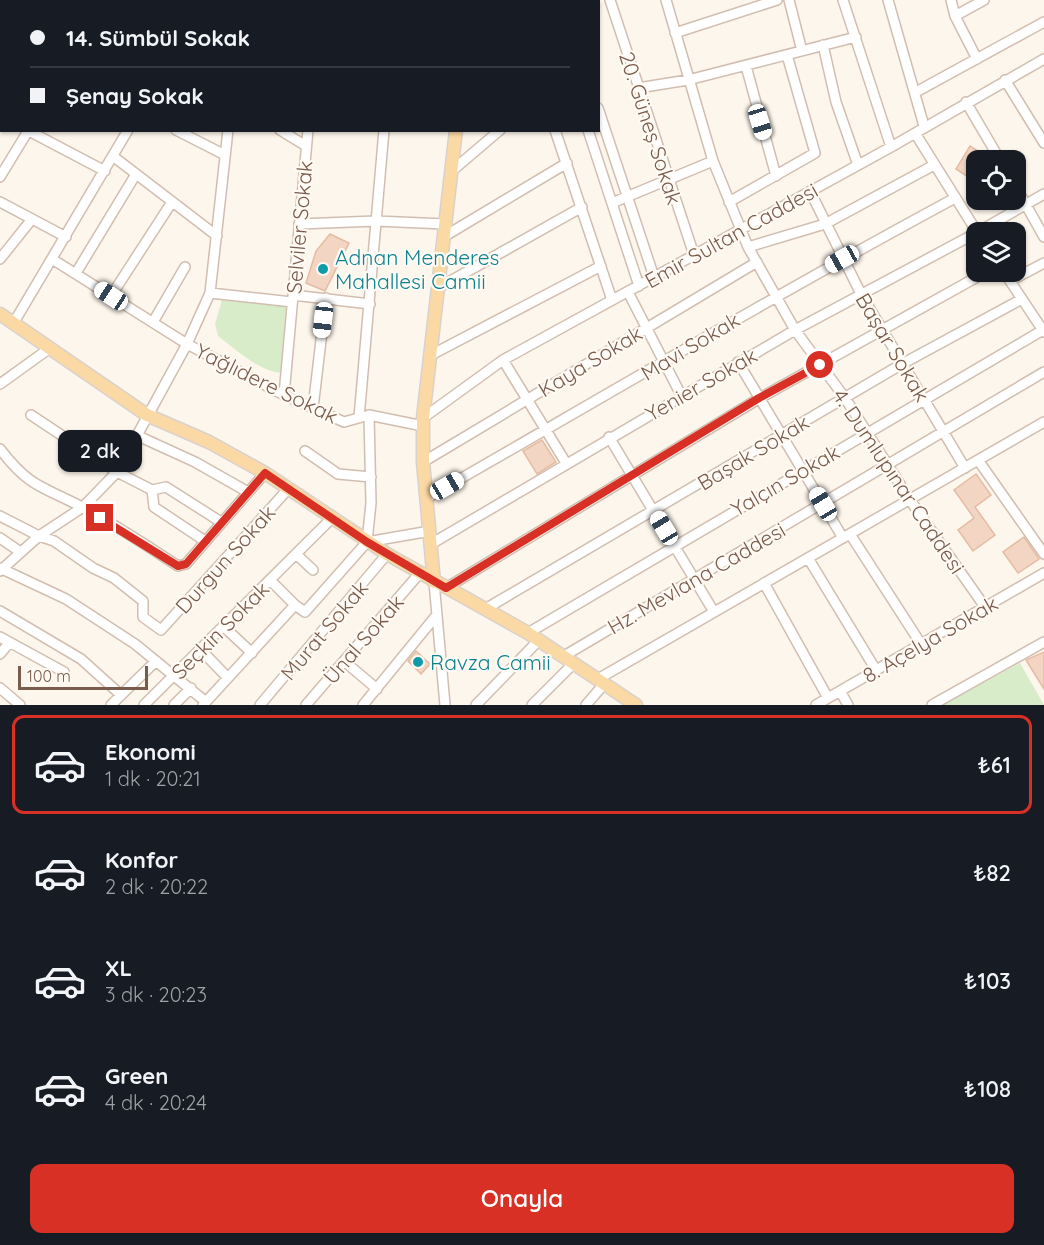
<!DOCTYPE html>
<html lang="tr">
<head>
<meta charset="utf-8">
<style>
	:root { --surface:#171b24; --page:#20242c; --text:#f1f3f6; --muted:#9ea1a6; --line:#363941; --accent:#d93025 }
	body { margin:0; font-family:Quicksand,sans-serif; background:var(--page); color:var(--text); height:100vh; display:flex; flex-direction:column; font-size:22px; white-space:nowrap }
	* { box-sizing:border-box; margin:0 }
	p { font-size:20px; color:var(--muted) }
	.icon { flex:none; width:33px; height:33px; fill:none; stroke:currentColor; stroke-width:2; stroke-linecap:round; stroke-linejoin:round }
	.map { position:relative; height:705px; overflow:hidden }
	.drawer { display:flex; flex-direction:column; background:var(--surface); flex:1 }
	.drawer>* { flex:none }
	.hud { position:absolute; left:0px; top:0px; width:600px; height:132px; box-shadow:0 2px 4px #0004; display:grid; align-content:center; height:132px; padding:0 30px; background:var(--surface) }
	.tools { position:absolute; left:966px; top:150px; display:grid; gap:12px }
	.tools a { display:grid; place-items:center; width:60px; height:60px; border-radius:12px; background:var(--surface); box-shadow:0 2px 4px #0004; font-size:30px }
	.scale { position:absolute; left:18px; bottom:15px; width:130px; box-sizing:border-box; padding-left:6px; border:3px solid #7a5c4d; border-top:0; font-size:16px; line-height:21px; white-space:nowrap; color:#7a5c4d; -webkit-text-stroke:4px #fffaf3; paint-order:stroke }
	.end { position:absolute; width:27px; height:27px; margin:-14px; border:8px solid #d93025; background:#fff; box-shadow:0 0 0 3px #fff }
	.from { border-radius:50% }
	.bubble { position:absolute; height:42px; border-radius:12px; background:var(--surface); box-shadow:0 2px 4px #0004; font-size:20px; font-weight:600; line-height:42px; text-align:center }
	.car { position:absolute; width:18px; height:36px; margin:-18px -9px; border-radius:8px; box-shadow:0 0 4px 2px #0007; background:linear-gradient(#fff 24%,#345 0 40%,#fff 0 76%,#345 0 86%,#fff 0) }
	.hud b { display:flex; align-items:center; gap:21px; height:57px; font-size:22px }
	.hud b+b { border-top:2px solid var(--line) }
	.hud i { width:15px; height:15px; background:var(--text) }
	ul { padding:10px 0 0; list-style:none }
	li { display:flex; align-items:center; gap:18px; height:99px; margin:0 12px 9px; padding:0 18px; border:3px solid transparent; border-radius:12px }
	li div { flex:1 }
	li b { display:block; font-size:22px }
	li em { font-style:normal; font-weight:600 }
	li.selected { border-color:var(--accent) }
	li>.icon { width:54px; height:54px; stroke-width:1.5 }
	.button { display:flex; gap:12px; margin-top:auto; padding:12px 30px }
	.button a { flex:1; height:69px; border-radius:12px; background:var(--accent); color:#fff; font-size:24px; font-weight:600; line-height:69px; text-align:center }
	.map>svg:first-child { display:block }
	.green { fill:#d8ecc9 }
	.building { fill:#f3d5c3; stroke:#e6bba3; stroke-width:1.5 }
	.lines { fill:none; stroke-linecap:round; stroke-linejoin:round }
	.minor-casing { stroke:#d1beb0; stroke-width:12 }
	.major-casing { stroke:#dad1cd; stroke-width:15 }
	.minor { stroke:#fff; stroke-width:9 }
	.major { stroke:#fbd9a5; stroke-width:12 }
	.route { stroke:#d93025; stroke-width:8 }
	.culture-dot { fill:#0f9aa8; stroke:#fffaf3; stroke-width:2 }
	.labels { text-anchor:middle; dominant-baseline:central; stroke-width:4.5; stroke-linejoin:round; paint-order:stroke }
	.street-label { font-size:21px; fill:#7a5c4d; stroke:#fffaf3 }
	.culture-label { font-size:21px; fill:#0d838f; stroke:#fffaf3; text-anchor:start }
</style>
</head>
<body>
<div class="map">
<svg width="1044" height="705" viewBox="0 0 1044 705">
	<rect width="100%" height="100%" fill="#fdf6ec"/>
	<path class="green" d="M222,300l68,5 -8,68c-22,-1 -47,-24 -64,-37l-3,-12z
		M1020,663l24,42h-101z"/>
	<path class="building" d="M970,146l22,14h-16v22l-20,-13z
		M330,234l19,9 -24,48 -19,-8 10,-32z
		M542,440l14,22 -19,12 -14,-23z
		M976,474l15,21 -16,12 20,28 -22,16 -15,-21 16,-12 -20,-28z
		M1024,537l15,22 -21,14 -15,-21z
		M416,651l14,13 -9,10 -13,-13z
		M1044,652v37l-18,-29z"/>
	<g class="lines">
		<defs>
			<path id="minor" d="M12,0l3,2
				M95,0l3,2
				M297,0l4,2
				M487,0l2,2
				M549,0l3,2
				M610,0l84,255
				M666,0l47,161 35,86 47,83 50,68 65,102 75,107
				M789,0l13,51
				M843,0l48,147
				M888,0l36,126
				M951,0l4,16 22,43
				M151,2v-2
				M241,2v-2
				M955,16l29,-16
				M675,33l102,-33
				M0,42l2,1
				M823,45l13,57 22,63
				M746,66l30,110
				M1005,80l39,63
				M638,88l50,-8 168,-43
				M916,92l128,-70
				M966,102l34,58
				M598,108l56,169
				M0,117l2,1
				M27,130l78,41
				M176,130l49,25
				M280,130l26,16
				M555,130l57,170
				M588,130l51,156
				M915,133l62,99
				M114,157l103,79
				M453,170l47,-40
				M0,177l28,-46
				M1016,187l28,50
				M810,191l51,103 104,174
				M0,202l66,35
				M729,202l86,-49 -28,-98
				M612,203l101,-42
				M299,224l77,-3 69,3
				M978,232l66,-38
				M445,236l122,-73
				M748,247l77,-23 109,-59
				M0,259l32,-40
				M52,259l135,85 97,51 60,27 25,-7 54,11
				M1004,272l40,60
				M76,273l60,-99
				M1010,281l34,-18
				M438,288l144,-81
				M628,292l53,103
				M210,293l82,9
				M293,295l77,9
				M111,296l61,-94
				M153,322l32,-55
				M13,324l115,-194
				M431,355l170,-89
				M503,360l63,103
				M738,362l105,176
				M0,384l50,-36
				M284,395l24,-265
				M313,408l13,-110
				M31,415l86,57 35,18 2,17 51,34
				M359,418l25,-288
				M423,418l80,-58 388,-213 153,-88
				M136,435l59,27 53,30
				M609,437l105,175
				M0,449c30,39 42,37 82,58 33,17 65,39 96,59l8,-2 79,-91
				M305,451l33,23 33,3
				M978,460l66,94
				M423,462l334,-200
				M152,490l14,-3 55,35
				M427,498c176,-101 350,-204 528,-300
				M0,516l39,20 15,5 39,27 21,10 29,23v16l18,13 128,-142
				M850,534l71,110
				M0,538l19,13
				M367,542l63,-11
				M431,544l364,-214 181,-97
				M296,554l17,16
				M808,558l68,112
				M0,568l66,31 69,45 71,58
				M0,571l39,-35 44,-29 34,-35 70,-128 23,-51 18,-163
				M434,582l11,123
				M764,583l64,115
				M446,588l314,-190 226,-126
				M295,605l10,7 62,-70 4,-39 -2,-88
				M487,608l415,-244 120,-65
				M0,611l81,48 40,36
				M223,626l29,27
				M528,633l515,-303
				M0,637l64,35
				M200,649l28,29
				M0,654l9,-11
				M564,656l480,-284
				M344,661l33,28
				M598,679l446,-257
				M0,688l20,17
				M840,691l8,14
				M111,705l45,-44
				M144,705l189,-188
				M174,705l17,-17
				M203,705l92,-100 -25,-25
				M260,705l127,-151
				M306,705l113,-131
				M363,705l72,-88
				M476,705l63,-65
				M532,705l42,-42
				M586,705l19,-22
				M816,705l228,-132
				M932,705l112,-63"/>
			<path id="major" d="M464,2v-2
				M0,314l147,101 62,27 56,31 122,81 141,79 108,72
				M434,582l-11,-120v-44l33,-288"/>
		</defs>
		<use href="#minor" class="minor-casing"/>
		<use href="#major" class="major-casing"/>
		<use href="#minor" class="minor"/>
		<use href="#major" class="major"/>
	</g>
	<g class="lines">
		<path class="route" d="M100,518l78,48 8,-2 79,-91 102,69 79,46 313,-190 61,-33"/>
	</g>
	<g class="culture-dot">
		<circle cx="323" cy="269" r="6"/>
		<circle cx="418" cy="662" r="6"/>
	</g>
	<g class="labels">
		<g class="street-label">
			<text transform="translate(651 128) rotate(72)">20. Güneş Sokak</text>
			<text transform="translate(299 227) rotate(-85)">Selviler Sokak</text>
			<text transform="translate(731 235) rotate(-29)">Emir Sultan Caddesi</text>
			<text transform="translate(690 346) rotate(-31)">Mavi Sokak</text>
			<text transform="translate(893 347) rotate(59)">Başar Sokak</text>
			<text transform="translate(590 361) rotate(-31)">Kaya Sokak</text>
			<text transform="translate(267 383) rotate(26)">Yağlıdere Sokak</text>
			<text transform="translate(701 384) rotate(-30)">Yenier Sokak</text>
			<text transform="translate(753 452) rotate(-31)">Başak Sokak</text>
			<text transform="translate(785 480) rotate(-30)">Yalçın Sokak</text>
			<text transform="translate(899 481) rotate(56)">4. Dumlupınar Caddesi</text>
			<text transform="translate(225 559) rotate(-48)">Durgun Sokak</text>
			<text transform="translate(696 578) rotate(-30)">Hz. Mevlana Caddesi</text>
			<text transform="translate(220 630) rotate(-45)">Seçkin Sokak</text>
			<text transform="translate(324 630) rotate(-50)">Murat Sokak</text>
			<text transform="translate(363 639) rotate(-49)">Ünal Sokak</text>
			<text transform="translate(930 639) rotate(-30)">8. Açelya Sokak</text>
		</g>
		<g class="culture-label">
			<text x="335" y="257">Adnan Menderes<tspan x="335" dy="24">Mahallesi Camii</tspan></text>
			<text x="430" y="662">Ravza Camii</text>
		</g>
	</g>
</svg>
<div class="tools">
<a><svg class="icon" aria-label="locate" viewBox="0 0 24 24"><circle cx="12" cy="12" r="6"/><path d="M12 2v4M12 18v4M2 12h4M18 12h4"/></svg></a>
<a><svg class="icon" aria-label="layers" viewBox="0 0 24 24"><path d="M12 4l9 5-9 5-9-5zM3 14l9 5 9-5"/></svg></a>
</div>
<div class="scale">100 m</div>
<i class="end from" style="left:820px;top:365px"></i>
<i class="end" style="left:100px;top:518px"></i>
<div class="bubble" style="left:58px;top:430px;width:84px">2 dk</div>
<i class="car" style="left:760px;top:122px;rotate:163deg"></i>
<i class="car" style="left:842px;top:259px;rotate:241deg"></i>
<i class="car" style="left:111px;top:296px;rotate:303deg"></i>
<i class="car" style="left:323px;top:320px;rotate:187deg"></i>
<i class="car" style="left:447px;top:486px;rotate:60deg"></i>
<i class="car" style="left:823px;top:504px;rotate:329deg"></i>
<i class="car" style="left:664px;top:528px;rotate:329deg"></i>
<div class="hud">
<b><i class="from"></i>14. Sümbül Sokak</b>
<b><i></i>Şenay Sokak</b>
</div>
</div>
<section class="drawer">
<ul>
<li class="selected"><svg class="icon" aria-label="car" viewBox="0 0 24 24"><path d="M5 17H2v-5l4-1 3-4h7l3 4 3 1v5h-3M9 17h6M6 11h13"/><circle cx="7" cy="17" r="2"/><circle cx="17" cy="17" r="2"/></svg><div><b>Ekonomi</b><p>1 dk · 20:21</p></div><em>₺61</em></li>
<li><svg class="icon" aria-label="car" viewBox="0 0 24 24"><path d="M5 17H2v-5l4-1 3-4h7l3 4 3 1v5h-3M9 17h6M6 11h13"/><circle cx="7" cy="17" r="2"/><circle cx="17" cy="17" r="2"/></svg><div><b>Konfor</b><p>2 dk · 20:22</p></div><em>₺82</em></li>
<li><svg class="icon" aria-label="car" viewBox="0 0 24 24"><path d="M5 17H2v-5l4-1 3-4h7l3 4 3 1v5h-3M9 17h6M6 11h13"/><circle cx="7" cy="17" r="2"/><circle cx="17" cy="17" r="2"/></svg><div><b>XL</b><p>3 dk · 20:23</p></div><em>₺103</em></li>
<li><svg class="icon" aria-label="car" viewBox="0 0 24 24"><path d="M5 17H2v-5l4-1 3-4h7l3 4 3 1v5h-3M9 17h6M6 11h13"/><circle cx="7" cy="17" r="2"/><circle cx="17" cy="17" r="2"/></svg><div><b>Green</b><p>4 dk · 20:24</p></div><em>₺108</em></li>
</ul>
<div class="button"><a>Onayla</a></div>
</section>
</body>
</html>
